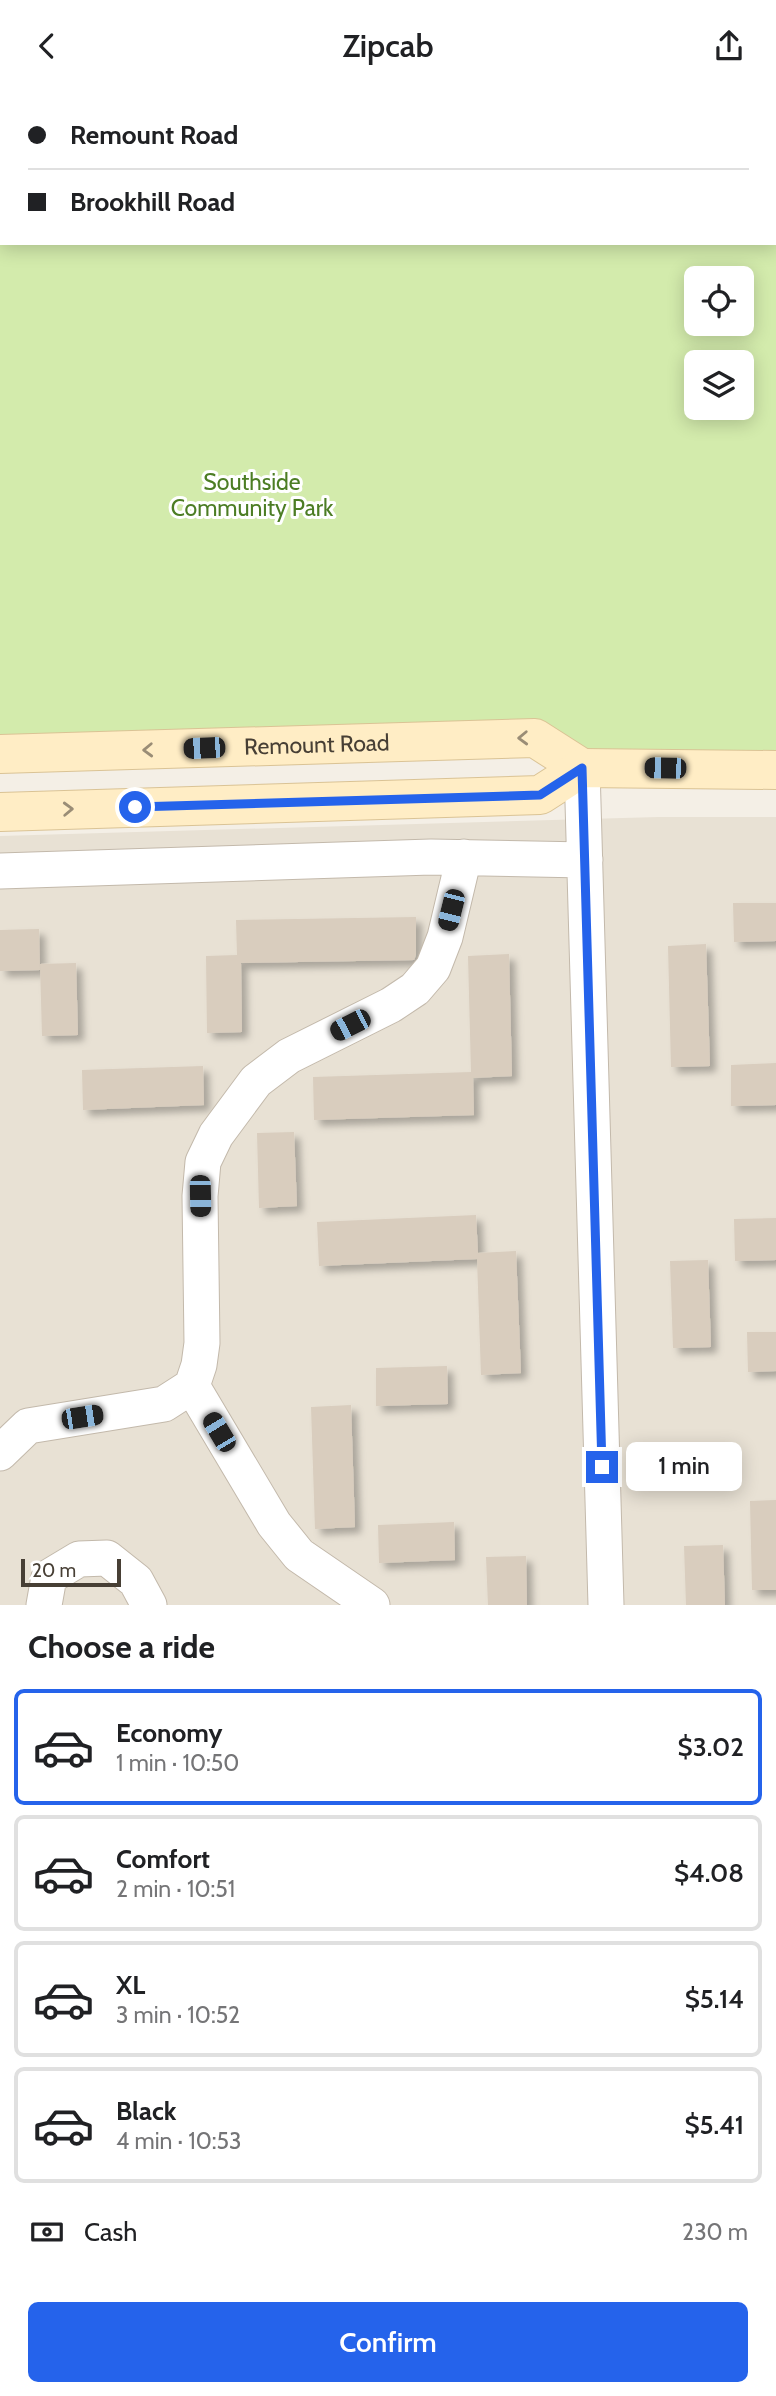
<!DOCTYPE html>
<html lang="en">
<head>
<meta charset="utf-8">
<style>
	:root { --surface:#fff; --page:#f2f2f2; --text:#202124; --muted:#757577; --line:#e0e0e0; --accent:#2563eb }
	body { margin:0; font-family:Cabin,sans-serif; background:var(--page); color:var(--text); height:100vh; display:flex; flex-direction:column; font-size:26px; white-space:nowrap }
	* { box-sizing:border-box; margin:0 }
	p { font-size:23px; color:var(--muted) }
	.icon { flex:none; width:38px; height:38px; fill:none; stroke:currentColor; stroke-width:2; stroke-linecap:round; stroke-linejoin:round }
	.map { position:relative; height:1514px; overflow:hidden }
	.panel { display:flex; flex-direction:column; background:var(--surface); flex:1 }
	.panel>* { flex:none }
	.hud { position:absolute; left:0px; top:0px; width:777px; height:154px; box-shadow:0 4px 18px #0003; display:grid; align-content:center; height:154px; padding:0 28px; background:var(--surface) }
	.buttons { position:absolute; left:684px; top:175px; display:grid; gap:14px }
	.buttons a { display:grid; place-items:center; width:70px; height:70px; border-radius:10px; background:var(--surface); box-shadow:0 4px 18px #0003; font-size:35px }
	.scale { position:absolute; left:21px; bottom:18px; width:100px; box-sizing:border-box; padding-left:7px; border:4px solid #473f35; border-top:0; font-size:19px; line-height:24px; white-space:nowrap; color:#473f35; -webkit-text-stroke:5px #fff; paint-order:stroke }
	.end { position:absolute; width:32px; height:32px; margin:-16px; border:9px solid #2563eb; background:#fff; box-shadow:0 0 0 4px #fff }
	.from { border-radius:50% }
	.bubble { position:absolute; height:49px; border-radius:10px; background:var(--surface); box-shadow:0 4px 18px #0003; font-size:23px; font-weight:600; line-height:49px; text-align:center }
	.car { position:absolute; width:21px; height:42px; margin:-21px -10px; border-radius:9px; box-shadow:0 0 5px 2px #0007; background:linear-gradient(#222 24%,#8ab4d8 0 40%,#222 0 76%,#8ab4d8 0 86%,#222 0) }
	.hud b { display:flex; align-items:center; gap:24px; height:66px; font-size:26px }
	.hud b+b { border-top:2px solid var(--line) }
	.hud i { width:18px; height:18px; background:var(--text) }
	ul { padding:0; list-style:none }
	li { display:flex; align-items:center; gap:21px; height:116px; margin:0 14px 10px; padding:0 14px; border:4px solid var(--line); border-radius:10px }
	li div { flex:1 }
	li b { display:block; font-size:26px }
	li em { font-style:normal; font-weight:600 }
	li.active { border-color:var(--accent) }
	li>.icon { width:63px; height:63px; stroke-width:1.5 }
	h2 { padding:0 28px; font-size:32px; line-height:84px }
	.pay { display:flex; align-items:center; gap:18px; height:77px; padding:0 28px; font-size:26px }
	.pay p { margin-inline-start:auto }
	.primary-button { display:flex; gap:14px; margin-top:auto; padding:14px 28px }
	.primary-button a { flex:1; height:80px; border-radius:10px; background:var(--accent); color:#fff; font-size:28px; font-weight:600; line-height:80px; text-align:center }
	header { display:flex; justify-content:space-between; align-items:center; height:91px; padding:0 28px; background:var(--surface); font-size:32px; font-weight:600 }
	.map>svg:first-child { display:block }
	.residential { fill:#e8e1d4 }
	.green { fill:#d3ebac; fill-rule:evenodd }
	.building { fill:#d9cdbe; filter:url(#shadow) }
	.lines { fill:none; stroke-linecap:round; stroke-linejoin:round }
	.street-casing { stroke:#c3b9ab; stroke-width:37 }
	.secondary-casing { stroke:#dac395; stroke-width:40 }
	.street { stroke:#fff; stroke-width:35 }
	.secondary { stroke:#ffedc5; stroke-width:38 }
	.oneway { stroke:#9a8d76 }
	.route { stroke:#2563eb; stroke-width:9 }
	.labels { text-anchor:middle; dominant-baseline:central; stroke-width:6; stroke-linejoin:round; paint-order:stroke }
	.park-label { font-size:23px; fill:#4c7d24; stroke:#fff }
	.street-label { font-size:23px; fill:#473f35; stroke:#fff }
</style>
</head>
<body>
<header><svg class="icon" aria-label="back" viewBox="0 0 24 24"><path d="M15 5l-7 7 7 7"/></svg>Zipcab<svg class="icon" aria-label="share" viewBox="0 0 24 24"><path d="M12 15V3M7 8l5-5 5 5M5 13v7h14v-7"/></svg></header>
<div class="map">
<svg width="776" height="1514" viewBox="0 0 776 1514">
	<defs>
		<filter id="shadow"><feDropShadow dx="6" dy="6" stdDeviation="3.5" flood-color="#0004"/></filter>
	</defs>
	<rect width="100%" height="100%" fill="#f4efe6"/>
	<path class="residential" d="M658,726h118v788h-776v-769z"/>
	<path class="green" d="M0,0h776v679l-139,-2 -102,-30 -535,16zM2,2h773v150h-773zM696,187h46v46h-46zM696,271h46v46h-46z"/>
	<path class="building" d="M733,812h43v38l-42,1z
		M416,826v38l-2,5 -173,3 1,69 -35,1 -1,-77 31,-1 -1,-35z
		M39,838l1,41 -40,1v-41z
		M706,853l4,122 -39,1 -3,-121z
		M509,863l3,122 -39,2 1,37 -160,5 -1,-43 158,-5 -3,-116z
		M76,872l2,72 -36,1 -2,-72z
		M776,972v42l-45,1v-41z
		M203,975l1,39 -121,5 -1,-40z
		M294,1041l3,74 -38,2 -2,-75z
		M476,1124l2,38 38,-2 5,122 -40,2 -4,-116 -158,7 -2,-44z
		M776,1127v42l-41,1 -1,-42z
		M708,1169l3,87 -38,1 -3,-87z
		M747,1241h29v39l-28,1z
		M447,1275l1,38 -72,2v-38z
		M351,1314l4,122 -40,2 -4,-122z
		M776,1409v90h-24l-2,-89z
		M454,1431l1,38 -76,3 -1,-38z
		M723,1454l2,60h-39l-2,-59z
		M526,1465l1,49h-39l-2,-48z"/>
	<g class="lines">
		<defs>
			<path id="street" d="M582,677l24,837
				M0,780l431,-14 154,3
				M0,1362l28,-27 136,-22 28,-18
				M44,1514l5,-28 30,-18 28,-1 29,23 13,24
				M372,1514l-73,-50 -25,-31 -82,-138 7,-21 3,-22 -2,-147 3,-34 13,-27 40,-54 33,-25 102,-51 24,-16 18,-21 12,-31 19,-80"/>
			<g id="secondary">
				<path id="s1" d="M0,663l535,-16 47,30"/>
				<path d="M0,721l540,-17 42,-27 194,2"/>
			</g>
		</defs>
		<use href="#street" class="street-casing"/>
		<use href="#secondary" class="secondary-casing"/>
		<use href="#street" class="street"/>
		<use href="#secondary" class="secondary"/>
	</g>
	<defs><path id="oneway-chevron" d="M-2-3.5L2.5 0L-2 3.5" fill="none" stroke-width="1.6" stroke-linecap="round" stroke-linejoin="round" transform="scale(1.75)"/></defs>
	<g class="oneway">
		<use href="#oneway-chevron" transform="translate(523 647) rotate(178)"/>
		<use href="#oneway-chevron" transform="translate(148 659) rotate(178)"/>
		<use href="#oneway-chevron" transform="translate(68 718) rotate(-2)"/>
	</g>
	<g class="lines">
		<path class="route" d="M135,716l405,-12 42,-27 20,699"/>
	</g>
	<g class="labels">
		<g class="park-label">
			<text x="252" y="391">Southside<tspan x="252" dy="26">Community Park</tspan></text>
		</g>
		<g class="street-label">
			<text stroke="none"><textPath href="#s1" startOffset="317">Remount Road</textPath></text>
		</g>
	</g>
</svg>
<div class="buttons">
<a><svg class="icon" aria-label="locate" viewBox="0 0 24 24"><circle cx="12" cy="12" r="6"/><path d="M12 2v4M12 18v4M2 12h4M18 12h4"/></svg></a>
<a><svg class="icon" aria-label="layers" viewBox="0 0 24 24"><path d="M12 4l9 5-9 5-9-5zM3 14l9 5 9-5"/></svg></a>
</div>
<div class="scale">20 m</div>
<i class="end from" style="left:135px;top:716px"></i>
<i class="end" style="left:602px;top:1376px"></i>
<div class="bubble" style="left:626px;top:1351px;width:116px">1 min</div>
<i class="car" style="left:204px;top:657px;rotate:268deg"></i>
<i class="car" style="left:665px;top:677px;rotate:271deg"></i>
<i class="car" style="left:451px;top:819px;rotate:194deg"></i>
<i class="car" style="left:350px;top:934px;rotate:243deg"></i>
<i class="car" style="left:200px;top:1105px;rotate:179deg"></i>
<i class="car" style="left:82px;top:1326px;rotate:81deg"></i>
<i class="car" style="left:219px;top:1341px;rotate:329deg"></i>
<div class="hud">
<b><i class="from"></i>Remount Road</b>
<b><i></i>Brookhill Road</b>
</div>
</div>
<section class="panel">
<h2>Choose a ride</h2>
<ul>
<li class="active"><svg class="icon" aria-label="car" viewBox="0 0 24 24"><path d="M5 17H2v-5l4-1 3-4h7l3 4 3 1v5h-3M9 17h6M6 11h13"/><circle cx="7" cy="17" r="2"/><circle cx="17" cy="17" r="2"/></svg><div><b>Economy</b><p>1 min · 10:50</p></div><em>$3.02</em></li>
<li><svg class="icon" aria-label="car" viewBox="0 0 24 24"><path d="M5 17H2v-5l4-1 3-4h7l3 4 3 1v5h-3M9 17h6M6 11h13"/><circle cx="7" cy="17" r="2"/><circle cx="17" cy="17" r="2"/></svg><div><b>Comfort</b><p>2 min · 10:51</p></div><em>$4.08</em></li>
<li><svg class="icon" aria-label="car" viewBox="0 0 24 24"><path d="M5 17H2v-5l4-1 3-4h7l3 4 3 1v5h-3M9 17h6M6 11h13"/><circle cx="7" cy="17" r="2"/><circle cx="17" cy="17" r="2"/></svg><div><b>XL</b><p>3 min · 10:52</p></div><em>$5.14</em></li>
<li><svg class="icon" aria-label="car" viewBox="0 0 24 24"><path d="M5 17H2v-5l4-1 3-4h7l3 4 3 1v5h-3M9 17h6M6 11h13"/><circle cx="7" cy="17" r="2"/><circle cx="17" cy="17" r="2"/></svg><div><b>Black</b><p>4 min · 10:53</p></div><em>$5.41</em></li>
</ul>
<div class="pay"><svg class="icon" aria-label="cash" viewBox="0 0 24 24"><path d="M3 7h18v10H3z"/><circle cx="12" cy="12" r="2"/></svg>Cash<p>230 m</p></div>
<div class="primary-button"><a>Confirm</a></div>
</section>
</body>
</html>
